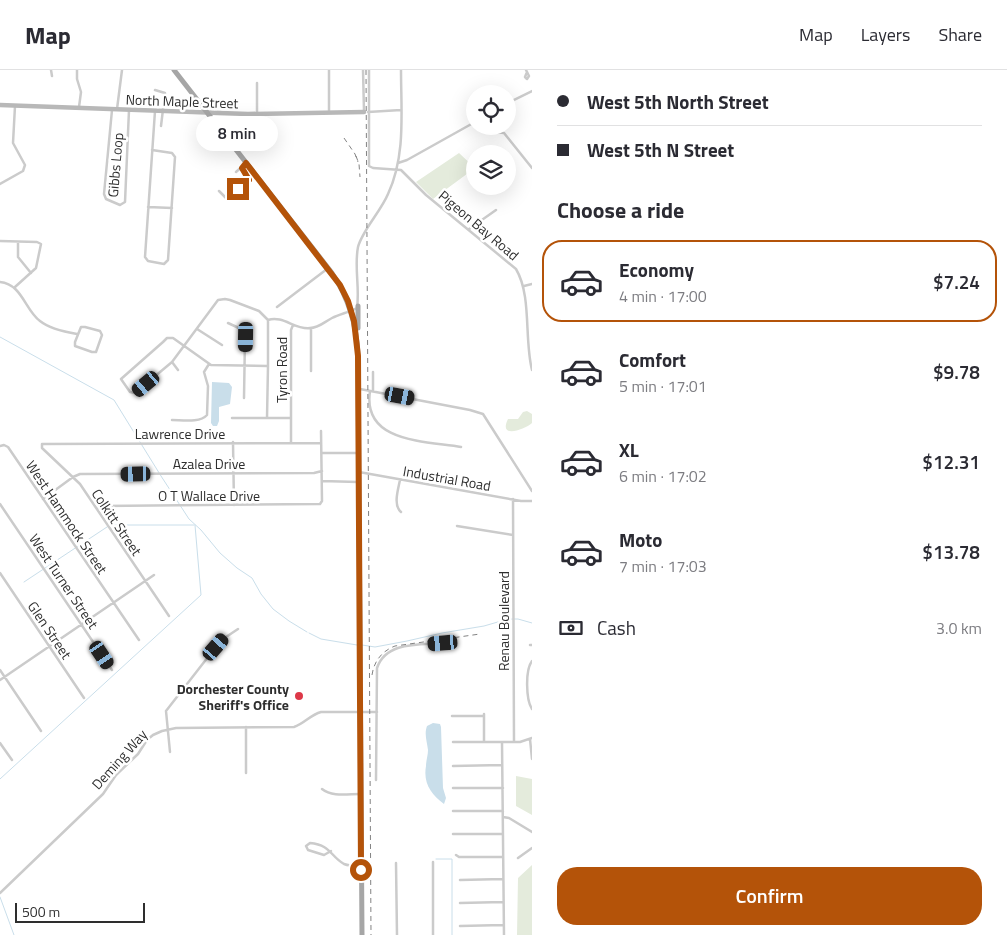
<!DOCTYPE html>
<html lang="en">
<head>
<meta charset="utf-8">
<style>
	:root { --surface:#fff; --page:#f2f2f3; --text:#2b2b33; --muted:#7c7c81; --line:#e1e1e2; --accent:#b45309 }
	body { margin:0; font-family:"Titillium Web",sans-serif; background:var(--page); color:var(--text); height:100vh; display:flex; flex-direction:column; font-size:19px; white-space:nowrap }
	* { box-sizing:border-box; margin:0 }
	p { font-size:16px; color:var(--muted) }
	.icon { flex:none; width:28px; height:28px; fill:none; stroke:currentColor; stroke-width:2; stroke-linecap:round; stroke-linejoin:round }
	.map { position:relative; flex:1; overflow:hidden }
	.panel { display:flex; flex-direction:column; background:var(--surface); width:475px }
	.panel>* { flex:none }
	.guide { display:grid; align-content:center; height:110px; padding:0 25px; background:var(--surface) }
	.tools { position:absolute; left:466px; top:15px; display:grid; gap:10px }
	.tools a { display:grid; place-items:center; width:50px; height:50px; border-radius:50%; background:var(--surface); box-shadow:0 5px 20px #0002; font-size:25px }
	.scale { position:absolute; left:15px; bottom:12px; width:130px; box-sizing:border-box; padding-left:5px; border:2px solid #2e2e2e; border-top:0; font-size:14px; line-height:18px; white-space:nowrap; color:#2e2e2e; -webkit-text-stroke:4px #fff; paint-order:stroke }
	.end { position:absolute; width:22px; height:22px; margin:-11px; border:6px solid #b45309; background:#fff; box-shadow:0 0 0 2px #fff }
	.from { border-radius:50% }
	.bubble { position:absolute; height:35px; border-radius:18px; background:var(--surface); box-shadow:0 5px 20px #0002; font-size:16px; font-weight:600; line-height:35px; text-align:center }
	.car { position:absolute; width:15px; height:30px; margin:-15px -8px; border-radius:6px; box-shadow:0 0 4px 1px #0007; background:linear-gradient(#222 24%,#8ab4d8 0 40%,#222 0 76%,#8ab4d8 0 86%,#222 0) }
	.guide b { display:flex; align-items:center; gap:18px; height:48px; font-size:19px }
	.guide b+b { border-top:1px solid var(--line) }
	.guide i { width:12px; height:12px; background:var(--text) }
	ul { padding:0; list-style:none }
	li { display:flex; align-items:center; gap:15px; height:82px; margin:0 10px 8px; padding:0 15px; border:2px solid transparent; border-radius:20px }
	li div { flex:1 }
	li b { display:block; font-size:19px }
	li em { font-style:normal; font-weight:600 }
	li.current { border-color:var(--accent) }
	li>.icon { width:45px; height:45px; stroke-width:1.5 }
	h2 { padding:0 25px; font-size:22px; line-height:60px }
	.pay { display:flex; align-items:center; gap:12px; height:55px; padding:0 25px; font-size:19px }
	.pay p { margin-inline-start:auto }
	.primary-button { display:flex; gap:10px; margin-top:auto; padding:10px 25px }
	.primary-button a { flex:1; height:58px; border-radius:20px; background:var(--accent); color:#fff; font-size:20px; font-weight:600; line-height:58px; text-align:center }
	header { display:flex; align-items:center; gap:30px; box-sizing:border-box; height:70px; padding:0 25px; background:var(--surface); border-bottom:1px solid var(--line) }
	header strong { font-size:24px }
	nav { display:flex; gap:28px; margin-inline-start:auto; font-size:18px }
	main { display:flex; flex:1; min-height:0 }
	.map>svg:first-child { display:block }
	.green { fill:#e4ebdc }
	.water { fill:#c9deea }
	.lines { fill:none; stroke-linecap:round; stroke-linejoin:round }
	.stream { stroke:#c9deea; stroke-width:1 }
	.street { stroke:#cbcbcb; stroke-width:2.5 }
	.secondary { stroke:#b8b8b8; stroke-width:4.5 }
	.primary { stroke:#a6a6a6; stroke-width:5 }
	.rail { stroke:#838383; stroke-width:1; stroke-dasharray:5 4; stroke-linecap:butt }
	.route { stroke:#b45309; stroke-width:6 }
	.poi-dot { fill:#dd3848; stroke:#fff; stroke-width:2 }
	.labels { text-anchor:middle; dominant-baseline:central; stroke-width:5; stroke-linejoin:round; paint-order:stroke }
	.street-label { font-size:14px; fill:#2e2e2e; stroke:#fff }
	.poi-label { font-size:14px; font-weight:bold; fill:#2e2e2e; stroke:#fff; text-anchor:end }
</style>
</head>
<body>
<header>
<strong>Map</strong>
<nav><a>Map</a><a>Layers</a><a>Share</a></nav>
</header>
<main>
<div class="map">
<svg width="532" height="865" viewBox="0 0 532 865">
	<rect width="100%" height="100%" fill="#fff"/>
	<path class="green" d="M459,83l16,15 -42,31 -17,-17z
		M527,341l5,3v9c-8,7 -34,16 -24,-4h10l5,-7z
		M516,706l16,3v36l-16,-9z
		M532,795v70h-15l1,-57z"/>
	<path class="water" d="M212,312l17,1 3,4 -2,17 -11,3v14l-2,5h-4l-2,-3z
		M433,653l7,1 1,3 2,61 3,10 -2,6c-13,-10 -21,-21 -18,-38 0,-5 2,-11 2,-16 -1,-9 -4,-16 -1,-24z"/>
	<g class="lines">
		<path class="stream" d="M0,267l114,63 47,76 28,43 12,11 19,23 17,15 15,10 9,16 12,15 16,12 18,11
			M24,512l86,-57h84
			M309,563l12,6 36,6
			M362,575l13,2 32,-6 35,-8 42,-7 24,-7h10l14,4
			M0,709l201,-184 -6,-70
			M436,789h16v76
			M0,827l14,38"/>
		<path class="street" d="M51,0l1,6
			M77,0v9l4,13 -2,15
			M329,0v42
			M363,0l1,41
			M369,0v96l4,2 28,2 25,25 90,74c16,27 8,70 16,101
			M526,0l3,6 -2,3 -2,-2 2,-5
			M155,20l10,3 -4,33
			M508,33l24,-12
			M117,39l5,-39
			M112,40l-8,84 2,5 14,6 5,-3 4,-92
			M368,42l33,-2
			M257,44v-31
			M488,56l6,6 10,1 28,35
			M152,80l20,3 3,4 -7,103 -4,4 -16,-3 -3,-4 10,-146
			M398,93l9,-3 68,-38
			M236,102l10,-9
			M0,114l23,-13 2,-6 -12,-22 2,-37
			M219,121l7,7 23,-18 -8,-12
			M148,137l24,1
			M469,159l27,-19
			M0,171l37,1 4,2 -5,24 -21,19
			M18,172v15l13,16
			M0,212c22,2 25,28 40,39 10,8 25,11 37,13
			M524,216l8,-2
			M277,237l50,-38
			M268,250c15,-5 27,10 42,8 9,0 14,-6 22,-10 8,-4 18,-6 25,-10 3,-20 -3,-41 1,-61 4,-16 23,-36 30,-53 18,-39 13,-82 13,-124
			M228,253l13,6 4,8 -1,61
			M81,257h4l15,4 2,4 -6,17h-4l-17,-6v-4z
			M311,258v43
			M197,259l25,16
			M172,292l6,8
			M373,302v19
			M360,319l110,21 13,4 49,77
			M370,321c-8,52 56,50 91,56
			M232,348h59
			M267,348l1,-52v-46l-9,-9 -29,-11 -5,-1 -7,1 -46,62 -37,31 -5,-1 -9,-13 42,-37 4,-4h6l38,27 57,1
			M172,350c10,0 28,3 35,-5l1,-29 -4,-14 5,-8
			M233,372l1,63
			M291,373v-113l2,-5
			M0,376l4,-1 4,2 131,193
			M322,383h36
			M359,402l162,29h11
			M400,410c-2,10 -7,25 1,32
			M322,411l36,1
			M43,429l30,-22 7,-3 234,-1 8,-2
			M513,429l1,242
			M0,434l112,166
			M97,439l5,-3 218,-2 2,-3 -1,-70
			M457,456l56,9
			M0,503l84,125
			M169,546l-89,-132 -38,-36v-4l279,-1
			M530,575h2
			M532,591c-7,9 -6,39 0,48
			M0,600l41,61
			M0,610l154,-105
			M484,644v28
			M452,646h32
			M246,657v46
			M530,669l2,20
			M453,672h67l12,-4
			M502,672l2,193
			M0,673l12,17
			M170,682l-4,-41 49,-63 8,-9 15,-10
			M453,696l49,-1
			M376,710l1,-112c9,-27 43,-23 66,-25
			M453,718h50
			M322,719c10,8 25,5 38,5
			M453,741h50
			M503,747l6,1 23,14
			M453,764h49
			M331,781l-7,4 -16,-5 -2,-4 4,-3c21,2 20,13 34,21 5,2 11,2 16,2
			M456,785l3,2h44
			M518,788l14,-10
			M433,792v73
			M396,793l1,72
			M460,810l43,-1
			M0,823l103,-99 13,-19 22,-21 9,-14 6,-5 9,-4 14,-3 118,-1c10,-3 16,-12 27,-15h56
			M460,833l43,-1
			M460,856l43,-1"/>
		<path class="secondary" d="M0,35l248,9 116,-2"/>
		<path class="primary" d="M174,0l158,203c17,26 25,52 26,83l4,579
			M358,236v22"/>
		<path class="rail" d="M366,0l5,865
			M344,68l11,16 3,8
			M356,86l3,8 1,13
			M372,605c2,-14 10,-24 23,-29l85,-12"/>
	</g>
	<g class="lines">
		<path class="route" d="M238,119l11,-9 -7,-12 4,-5 94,122 8,16 6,20 4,35 3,514"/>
	</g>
	<circle class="poi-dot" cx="299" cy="626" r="5"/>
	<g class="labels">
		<g class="street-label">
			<text transform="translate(182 31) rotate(2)">North Maple Street</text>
			<text transform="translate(115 95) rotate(-85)">Gibbs Loop</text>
			<text transform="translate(479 155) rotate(40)">Pigeon Bay Road</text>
			<text transform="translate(281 300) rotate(-90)">Tyron Road</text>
			<text x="180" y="363">Lawrence Drive</text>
			<text x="209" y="393">Azalea Drive</text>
			<text transform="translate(447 408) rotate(10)">Industrial Road</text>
			<text x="209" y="425">O T Wallace Drive</text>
			<text transform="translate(67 447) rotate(56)">West Hammock Street</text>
			<text transform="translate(117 452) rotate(56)">Colkitt Street</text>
			<text transform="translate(64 511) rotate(56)">West Turner Street</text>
			<text transform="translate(503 551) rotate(-90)">Renau Boulevard</text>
			<text transform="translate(50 560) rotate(56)">Glen Street</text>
			<text transform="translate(119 689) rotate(-48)">Deming Way</text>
		</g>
		<g class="poi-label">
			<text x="289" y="618">Dorchester County<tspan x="289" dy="16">Sheriff's Office</tspan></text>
		</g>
	</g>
</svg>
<div class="tools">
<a><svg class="icon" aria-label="locate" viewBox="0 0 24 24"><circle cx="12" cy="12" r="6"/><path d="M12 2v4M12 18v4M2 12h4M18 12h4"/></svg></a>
<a><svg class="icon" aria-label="layers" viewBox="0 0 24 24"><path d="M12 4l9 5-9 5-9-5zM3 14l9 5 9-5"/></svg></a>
</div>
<div class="scale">500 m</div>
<i class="end from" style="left:361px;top:800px"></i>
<i class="end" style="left:238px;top:119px"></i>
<div class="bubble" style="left:196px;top:46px;width:82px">8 min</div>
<i class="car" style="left:246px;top:267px;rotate:181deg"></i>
<i class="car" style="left:146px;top:314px;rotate:230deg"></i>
<i class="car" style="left:400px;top:326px;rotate:101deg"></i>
<i class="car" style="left:136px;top:404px;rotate:269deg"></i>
<i class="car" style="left:443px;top:573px;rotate:265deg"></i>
<i class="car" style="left:216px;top:577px;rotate:41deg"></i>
<i class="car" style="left:102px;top:585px;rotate:146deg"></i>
</div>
<section class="panel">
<div class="guide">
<b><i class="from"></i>West 5th North Street</b>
<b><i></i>West 5th N Street</b>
</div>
<h2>Choose a ride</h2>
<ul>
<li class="current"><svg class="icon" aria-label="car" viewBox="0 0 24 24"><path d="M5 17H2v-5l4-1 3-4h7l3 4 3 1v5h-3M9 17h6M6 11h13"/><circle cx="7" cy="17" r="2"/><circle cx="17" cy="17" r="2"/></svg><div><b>Economy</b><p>4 min · 17:00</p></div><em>$7.24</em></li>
<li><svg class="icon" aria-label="car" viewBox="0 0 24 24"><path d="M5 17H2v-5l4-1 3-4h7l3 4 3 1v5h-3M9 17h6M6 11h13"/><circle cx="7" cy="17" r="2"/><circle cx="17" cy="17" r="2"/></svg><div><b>Comfort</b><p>5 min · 17:01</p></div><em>$9.78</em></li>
<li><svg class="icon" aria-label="car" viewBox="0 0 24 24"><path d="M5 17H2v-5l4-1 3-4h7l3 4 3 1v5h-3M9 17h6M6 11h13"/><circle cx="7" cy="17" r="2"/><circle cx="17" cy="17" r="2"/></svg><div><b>XL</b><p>6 min · 17:02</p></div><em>$12.31</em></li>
<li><svg class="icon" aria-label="car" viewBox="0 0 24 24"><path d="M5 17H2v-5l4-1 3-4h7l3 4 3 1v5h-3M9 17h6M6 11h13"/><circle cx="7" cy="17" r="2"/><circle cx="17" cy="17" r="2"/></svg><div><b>Moto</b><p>7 min · 17:03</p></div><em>$13.78</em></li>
</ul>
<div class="pay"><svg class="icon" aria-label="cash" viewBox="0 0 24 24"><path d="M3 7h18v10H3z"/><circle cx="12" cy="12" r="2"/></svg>Cash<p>3.0 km</p></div>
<div class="primary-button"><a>Confirm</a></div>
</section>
</main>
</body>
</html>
